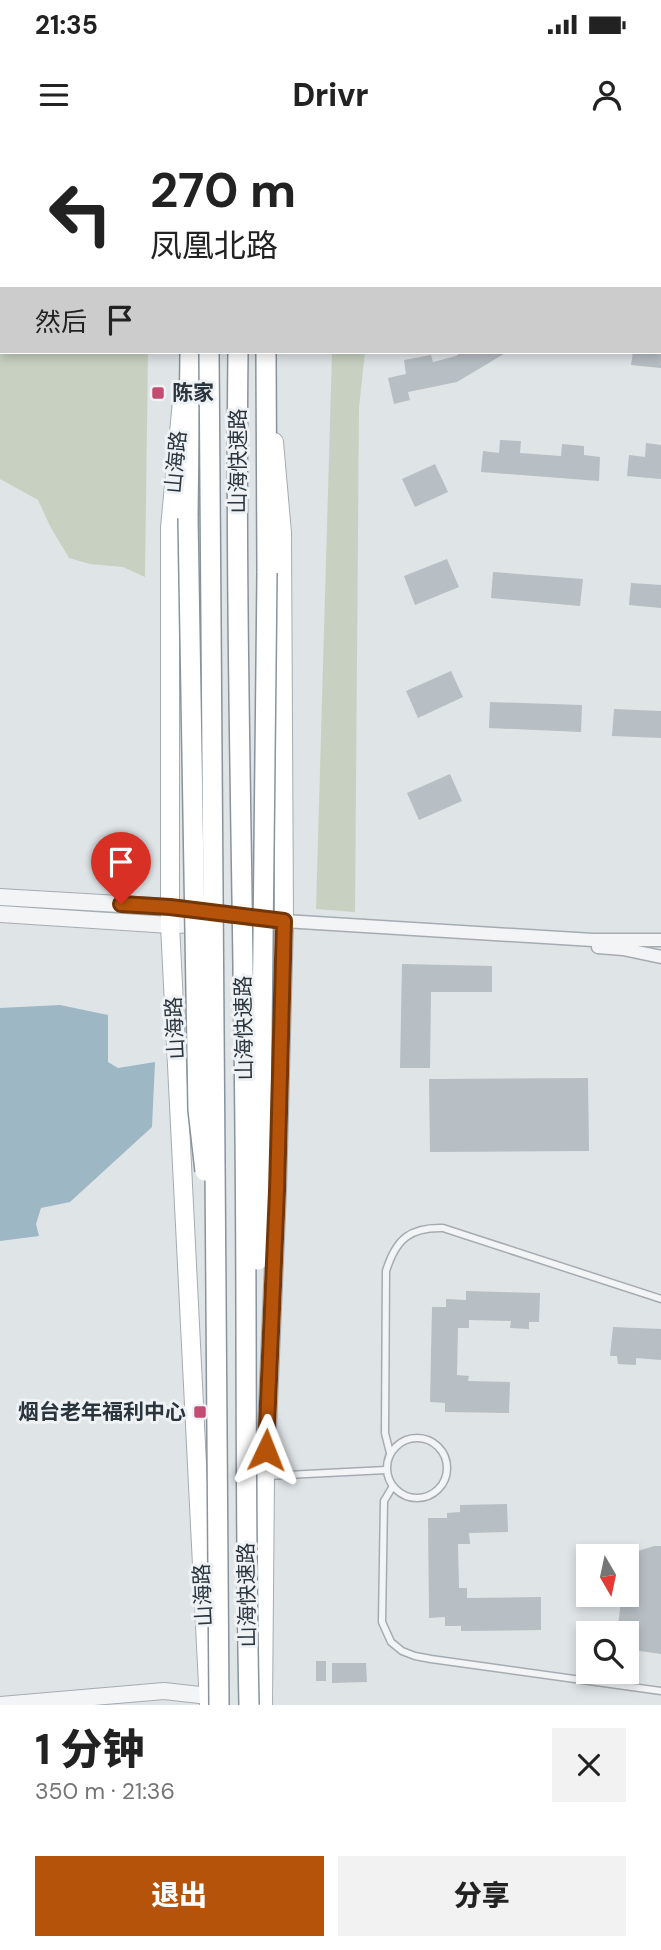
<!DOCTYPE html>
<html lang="zh">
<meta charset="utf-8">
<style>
:root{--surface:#fff;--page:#f2f2f2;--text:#222;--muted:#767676;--accent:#b45309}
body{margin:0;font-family:"DM Sans","Noto Sans SC",sans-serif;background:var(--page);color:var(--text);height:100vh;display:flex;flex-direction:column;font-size:26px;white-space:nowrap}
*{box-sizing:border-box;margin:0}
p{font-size:23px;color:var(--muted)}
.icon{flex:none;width:38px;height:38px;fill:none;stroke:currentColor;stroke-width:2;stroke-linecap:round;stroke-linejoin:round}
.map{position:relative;height:1565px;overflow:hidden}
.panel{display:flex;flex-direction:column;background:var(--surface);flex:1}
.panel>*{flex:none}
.guide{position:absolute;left:0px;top:0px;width:662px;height:214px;box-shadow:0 4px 10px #0003;background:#fff;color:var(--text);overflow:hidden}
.needle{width:46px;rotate:171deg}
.controls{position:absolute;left:576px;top:1404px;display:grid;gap:14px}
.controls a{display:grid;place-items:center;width:63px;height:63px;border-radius:0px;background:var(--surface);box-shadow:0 4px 10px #0003;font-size:35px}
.pin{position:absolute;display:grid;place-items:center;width:60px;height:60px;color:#fff;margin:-72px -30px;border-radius:50% 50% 50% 0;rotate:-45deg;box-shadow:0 0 7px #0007}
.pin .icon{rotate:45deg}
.me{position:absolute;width:77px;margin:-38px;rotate:2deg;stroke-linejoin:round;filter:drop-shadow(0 0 5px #0008)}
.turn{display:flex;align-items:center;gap:24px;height:147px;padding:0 35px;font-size:32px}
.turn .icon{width:91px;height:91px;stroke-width:2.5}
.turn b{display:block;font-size:49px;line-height:60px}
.then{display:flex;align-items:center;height:66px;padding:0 35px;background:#0003;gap:14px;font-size:26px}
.round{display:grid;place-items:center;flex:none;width:74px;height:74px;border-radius:0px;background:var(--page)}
.overview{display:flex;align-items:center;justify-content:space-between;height:119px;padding:0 35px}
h1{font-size:42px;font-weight:800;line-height:52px}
.primary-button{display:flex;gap:14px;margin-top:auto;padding:14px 35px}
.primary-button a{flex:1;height:80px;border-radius:0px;background:var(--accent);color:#fff;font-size:28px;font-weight:800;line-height:80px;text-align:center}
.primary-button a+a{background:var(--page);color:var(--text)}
.status{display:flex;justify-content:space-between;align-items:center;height:49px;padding:0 35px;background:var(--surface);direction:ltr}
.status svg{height:19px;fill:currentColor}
header{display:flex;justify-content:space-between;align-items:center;height:91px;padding:0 35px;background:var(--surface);font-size:32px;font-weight:800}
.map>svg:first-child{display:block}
.green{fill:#c8d1c1}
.water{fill:#9db7c5}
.building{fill:#b7bec4}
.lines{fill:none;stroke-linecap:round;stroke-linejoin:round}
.service-casing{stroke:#a5acb1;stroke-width:9}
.minor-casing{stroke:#a5acb1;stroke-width:15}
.tertiary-casing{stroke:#a5acb1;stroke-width:18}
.secondary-casing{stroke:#a5acb1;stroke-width:20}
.trunk-casing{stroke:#88939d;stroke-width:22}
.service{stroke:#f2f4f6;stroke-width:6}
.minor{stroke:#f2f4f6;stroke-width:12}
.tertiary{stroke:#f2f4f6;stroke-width:16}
.secondary{stroke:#fff;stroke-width:18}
.trunk{stroke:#fff;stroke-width:19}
.trunk-bridge-casing{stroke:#88939d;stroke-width:22;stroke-linecap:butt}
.trunk-bridge{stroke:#fff;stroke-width:19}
.route-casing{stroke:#753606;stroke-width:18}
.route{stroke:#b45309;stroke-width:12}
.poi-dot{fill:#c34d72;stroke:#eff2f5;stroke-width:2.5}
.labels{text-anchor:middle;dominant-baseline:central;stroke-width:6;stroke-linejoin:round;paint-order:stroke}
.poi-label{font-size:21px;font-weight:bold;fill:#29343d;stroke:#eff2f5;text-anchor:start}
.street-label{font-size:21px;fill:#29343d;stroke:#eff2f5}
</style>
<div class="status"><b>21:35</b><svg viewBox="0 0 49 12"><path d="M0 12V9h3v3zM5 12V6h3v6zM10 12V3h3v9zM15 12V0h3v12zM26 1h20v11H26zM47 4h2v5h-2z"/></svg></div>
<header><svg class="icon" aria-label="menu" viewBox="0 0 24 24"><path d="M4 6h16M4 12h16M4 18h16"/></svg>Drivr<svg class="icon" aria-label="person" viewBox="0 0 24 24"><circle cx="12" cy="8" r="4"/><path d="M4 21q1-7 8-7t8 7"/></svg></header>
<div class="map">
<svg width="661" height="1565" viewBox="0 0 661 1565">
<rect width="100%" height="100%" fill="#dfe4e7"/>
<g class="green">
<path d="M0 0H159V2H2V212H148L145 437 123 427 90 424 69 418 50 386 38 360 0 339Z"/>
<rect x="280" y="0" width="287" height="2"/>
<path d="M332 212H365L359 268 355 772 316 769Z"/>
</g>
<path class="water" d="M60 865 108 875V922L118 928 155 922 152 987 70 1062 41 1068 36 1084 39 1096 0 1101V868Z"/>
<g class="building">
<path d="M462 212H507L457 242 408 252 410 260 394 264 388 238 406 234 404 220 431 215 433 222 456 216Z"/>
<path d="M633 212H661V228L631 225Z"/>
<path d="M500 300 521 301 520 313 561 316 562 304 584 306V315L600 317 599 341 481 332 483 311 499 313Z"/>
<path d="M646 303 661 305V339L627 336 629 315 645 317Z"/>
<path d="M435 324 448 352 415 367 402 339Z"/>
<path d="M447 419 459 447 415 465 404 436Z"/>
<path d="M493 432 583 439 580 466 491 458Z"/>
<path d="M631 443 661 445V468L629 465Z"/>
<path d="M451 531 463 557 418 578 406 551Z"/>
<path d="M490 562 582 565 581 592 489 588Z"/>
<path d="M614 569 661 571V598L612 596Z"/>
<path d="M450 634 462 661 419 680 407 653Z"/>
<path d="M402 824 492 826V852H431L430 928H400Z"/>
<path d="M588 938 589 1011 430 1012 429 939Z"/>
<path d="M466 1151 540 1153 539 1182H529V1189L510 1188 511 1181 469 1180V1188H458L457 1235 469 1236 468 1241 510 1242 509 1273 445 1272V1263L430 1262 432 1167H446V1159L466 1160Z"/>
<path d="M613 1187 661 1189V1220L636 1218V1225L618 1224 617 1216H610Z"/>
<path d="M507 1364 508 1392 469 1393 470 1404H458L459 1448H467V1458L541 1457V1490L461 1491V1486H445V1477L429 1478 428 1378H447V1373L460 1372V1365Z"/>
<path d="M654 1406H661V1514L626 1509V1493H617L622 1454H626V1430L633 1417 638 1411Z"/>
<rect x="316" y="1521" width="10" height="20"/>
<path d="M332 1523H366L367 1542 332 1543Z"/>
</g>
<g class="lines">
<defs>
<g id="service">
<circle cx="417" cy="1328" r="30"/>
<path d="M390 1313 385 1293 386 1131C396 1099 410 1087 443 1088L661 1159"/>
<path d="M267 1336 386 1330"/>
<path d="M393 1346 384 1361 382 1482 391 1502 402 1511 415 1516 431 1519 661 1551"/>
</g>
<g id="minor">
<path d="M284 781 593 800H661"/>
<path d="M598 807 623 809 661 817"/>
</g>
<g id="tertiary">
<path d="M0 757 170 767 284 781"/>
<path d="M0 774 170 785 207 784"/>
<path d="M0 1565 164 1551 209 1556 220 1561"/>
</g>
<g id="secondary">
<path d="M187 0V2"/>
<path d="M260 0V2"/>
<path d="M182 261 170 388V785L209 1565"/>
<path d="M263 1565 265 1336 277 1051 284 781 282 393 274 302"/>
</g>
<g id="trunk">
<path d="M212 2V0"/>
<path d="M240 2V0"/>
<path d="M266 212 267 433"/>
<path d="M188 378 190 212"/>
</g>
</defs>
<use href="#service" class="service-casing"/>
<use href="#minor" class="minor-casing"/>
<use href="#tertiary" class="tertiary-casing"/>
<use href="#secondary" class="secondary-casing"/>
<use href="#trunk" class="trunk-casing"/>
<use href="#service" class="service"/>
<use href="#minor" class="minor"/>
<use href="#tertiary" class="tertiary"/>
<use href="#secondary" class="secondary"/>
<use href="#trunk" class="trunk"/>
<defs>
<g id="trunk-bridge">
<path d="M209 212 219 1565"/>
<path d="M238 212C235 472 243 733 245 994 247 1184 245 1375 249 1565"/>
<path d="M188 378 198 970 205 1031"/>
<path d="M258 1120 260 1078 267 433"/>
</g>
</defs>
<use href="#trunk-bridge" class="trunk-bridge-casing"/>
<use href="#trunk-bridge" class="trunk-bridge"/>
</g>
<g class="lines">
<defs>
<path id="route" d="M121 764 170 767 284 781 277 1051 266 1310"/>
</defs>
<use href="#route" class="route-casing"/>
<use href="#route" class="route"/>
</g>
<g class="poi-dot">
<rect x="151" y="246" width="14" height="14" rx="3.5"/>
<rect x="193" y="1265" width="14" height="14" rx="3.5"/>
</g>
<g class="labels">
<g class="poi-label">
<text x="172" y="253">陈家</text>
<text x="186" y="1272" text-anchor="end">烟台老年福利中心</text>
</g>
<g class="street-label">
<text transform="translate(238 321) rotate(-90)">山海快速路</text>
<text transform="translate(176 322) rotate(-85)">山海路</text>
<text transform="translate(175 888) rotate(-93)">山海路</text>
<text transform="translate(244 888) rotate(-91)">山海快速路</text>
<text transform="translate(203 1455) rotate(-93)">山海路</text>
<text transform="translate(247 1455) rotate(-91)">山海快速路</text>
</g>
</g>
</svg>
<div class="controls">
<a><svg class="needle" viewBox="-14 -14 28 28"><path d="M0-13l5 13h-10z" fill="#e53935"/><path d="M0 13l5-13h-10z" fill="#767676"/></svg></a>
<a><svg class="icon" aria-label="search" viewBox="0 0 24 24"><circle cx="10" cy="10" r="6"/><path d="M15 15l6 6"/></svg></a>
</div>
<div class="pin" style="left:121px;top:764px;background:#d93025"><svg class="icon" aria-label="arrive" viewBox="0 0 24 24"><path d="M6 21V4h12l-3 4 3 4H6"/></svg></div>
<svg class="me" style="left:266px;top:1310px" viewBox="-20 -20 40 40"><path d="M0-17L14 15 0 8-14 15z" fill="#b45309" stroke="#fff" stroke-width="4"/></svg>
<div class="guide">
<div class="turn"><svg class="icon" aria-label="left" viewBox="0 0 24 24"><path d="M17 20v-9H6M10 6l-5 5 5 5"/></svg><div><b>270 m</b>凤凰北路</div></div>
<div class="then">然后<svg class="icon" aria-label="arrive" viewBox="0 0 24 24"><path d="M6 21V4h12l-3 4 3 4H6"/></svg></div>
</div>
</div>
<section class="panel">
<div class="overview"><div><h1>1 分钟</h1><p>350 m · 21:36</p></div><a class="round"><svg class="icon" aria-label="close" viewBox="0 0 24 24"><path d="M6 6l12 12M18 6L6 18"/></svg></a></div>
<div class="primary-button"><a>退出</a><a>分享</a></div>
</section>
